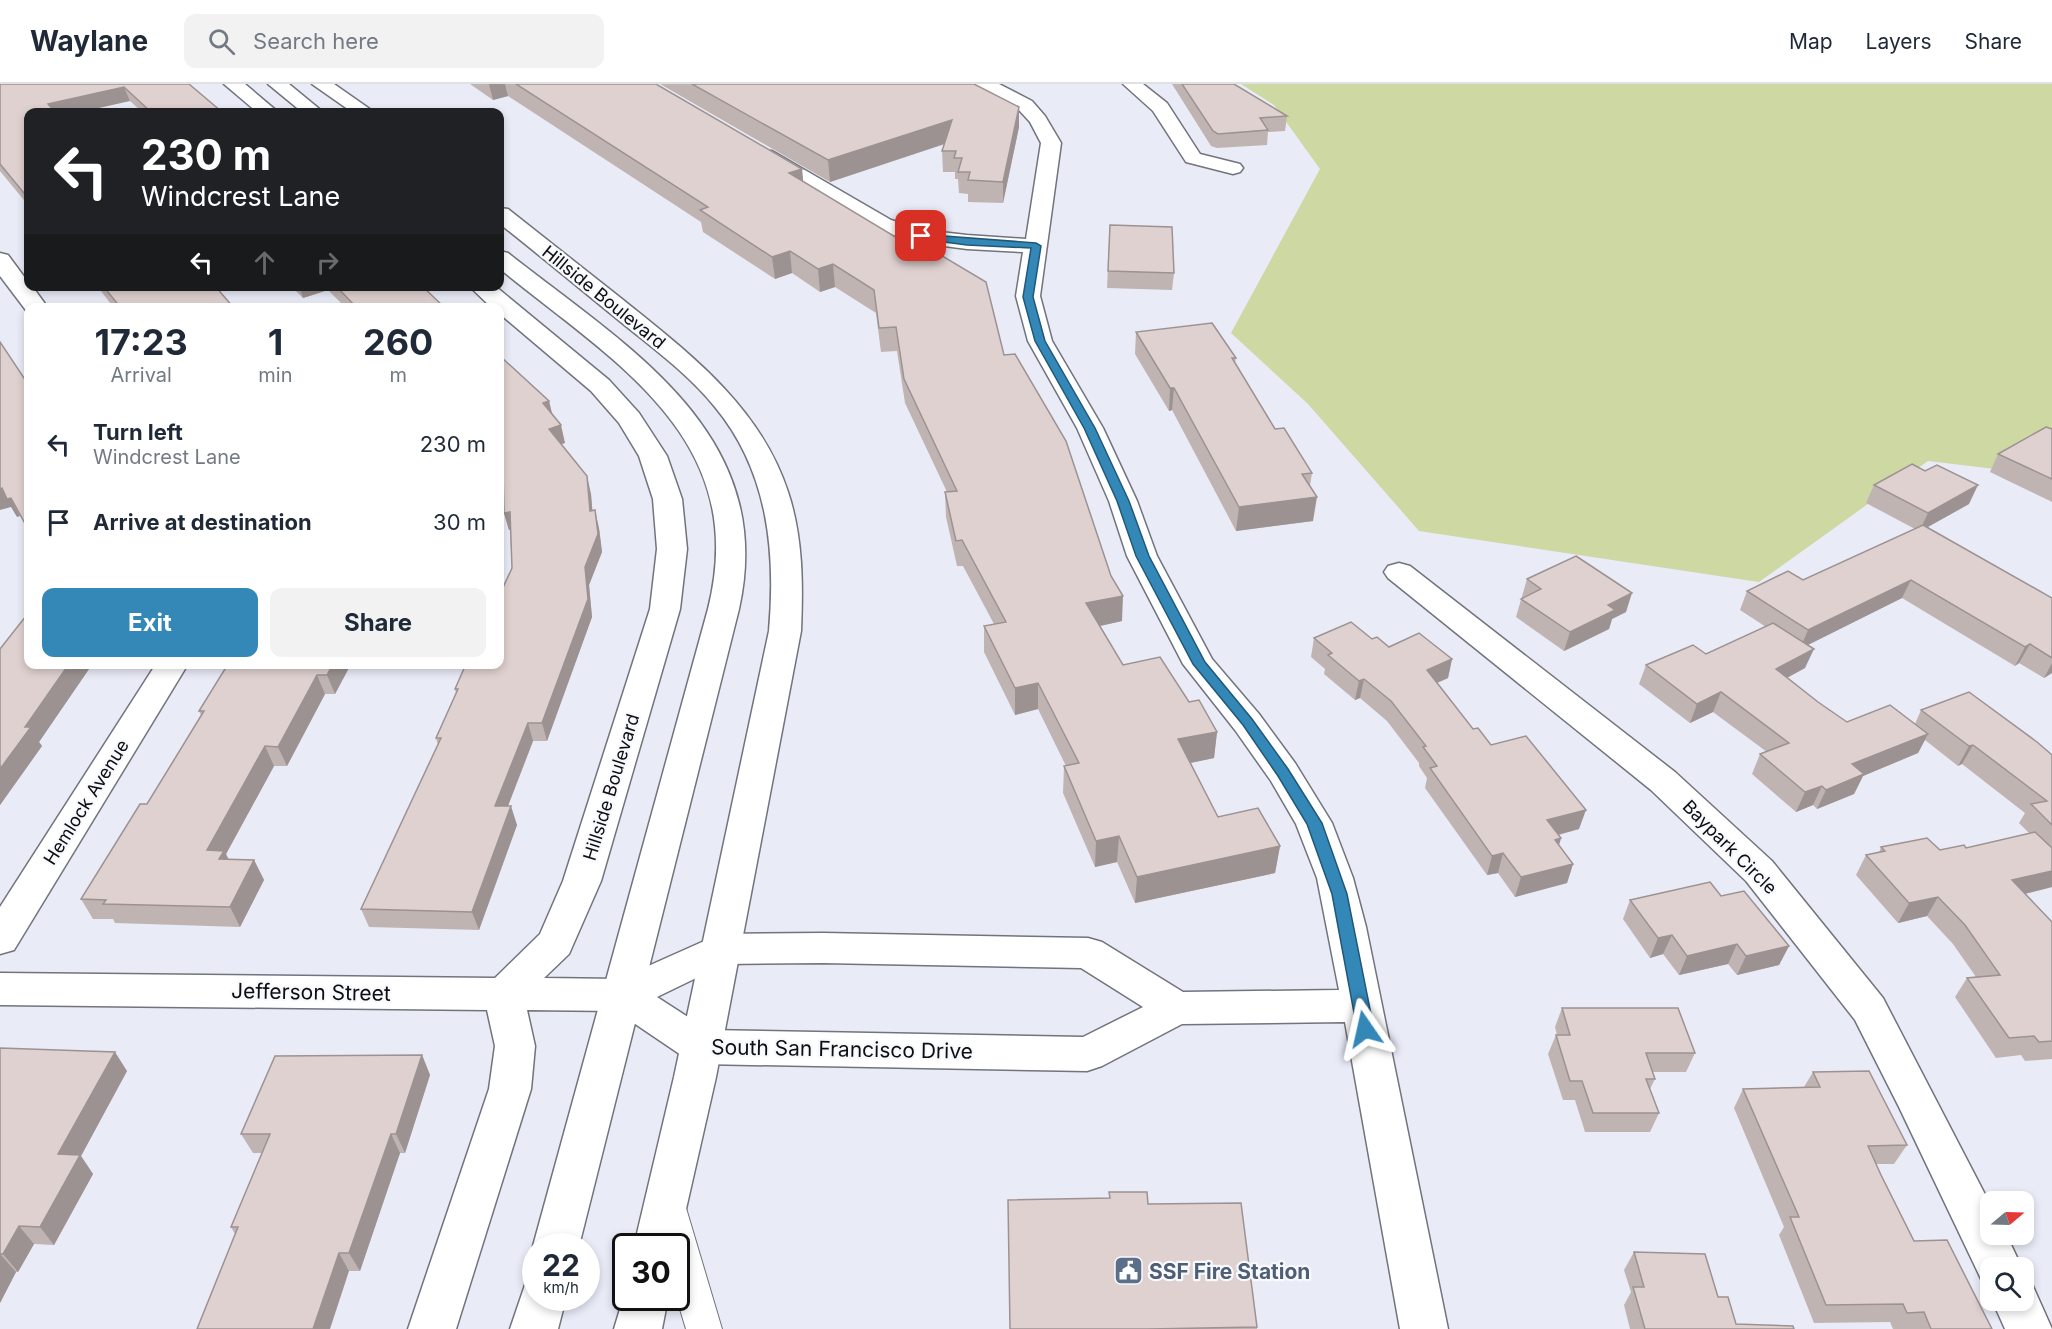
<!DOCTYPE html>
<style>
:root{--surface:#fff;--page:#f2f2f3;--text:#1f2937;--muted:#747a83;--line:#e0e1e3;--accent:#3388b8}
body{margin:0;font-family:Inter,sans-serif;background:var(--page);color:var(--text);height:100vh;display:flex;flex-direction:column;font-size:22px;white-space:nowrap}
*{box-sizing:border-box;margin:0}
p{font-size:20px;color:var(--muted)}
.icon{flex:none;width:33px;height:33px;fill:none;stroke:currentColor;stroke-width:2;stroke-linecap:round;stroke-linejoin:round}
.map{position:relative;flex:1;overflow:hidden}
.sheet{position:absolute;left:24px;top:219px;width:480px;height:366px;display:flex;flex-direction:column;background:var(--surface);border-radius:12px;box-shadow:0 3px 9px #0003}
.sheet>*{flex:none}
.top-card{position:absolute;left:24px;top:24px;width:480px;height:183px;border-radius:12px;box-shadow:0 3px 9px #0003;background:#202124;color:#fff;overflow:hidden}
.needle{width:39px;rotate:71deg}
.tools{position:absolute;left:1980px;top:1107px;display:grid;gap:12px}
.tools a{display:grid;place-items:center;width:54px;height:54px;border-radius:12px;background:var(--surface);box-shadow:0 3px 9px #0003;font-size:30px}
.speed{position:absolute;left:522px;top:1149px;display:flex;gap:12px;font-size:30px;font-weight:700;text-align:center}
.speed>*{display:grid;place-content:center;width:78px;height:78px;border-radius:50%;background:var(--surface);box-shadow:0 3px 9px #0003;line-height:1}
.speed small{font-size:15px;font-weight:400}
.speed .limit{border:3px solid #111;border-radius:9px;background:#fff;color:#111}
.pin{position:absolute;display:grid;place-items:center;width:51px;height:51px;color:#fff;margin:-26px;border-radius:12px;box-shadow:0 3px 9px #0006}
.me{position:absolute;width:66px;margin:-33px;rotate:349deg;stroke-linejoin:round;filter:drop-shadow(0 0 4px #0008)}
.turn{display:flex;align-items:center;gap:21px;height:126px;padding:0 18px;font-size:27px}
.turn .icon{width:78px;height:78px;stroke-width:2.5}
.turn b{display:block;font-size:42px;line-height:51px}
.lanes{display:flex;align-items:center;height:57px;padding:0 18px;background:#0003;justify-content:center;gap:30px;direction:ltr}
.lanes .off{opacity:.35}
.eta{display:flex;justify-content:space-evenly;align-items:center;height:102px;text-align:center}
.eta b{font-size:36px;font-weight:700;line-height:42px}
.cta{display:flex;gap:12px;margin-top:auto;padding:12px 18px}
.cta a{flex:1;height:69px;border-radius:12px;background:var(--accent);color:#fff;font-size:24px;font-weight:700;line-height:69px;text-align:center}
.cta a+a{background:var(--page);color:var(--text)}
ul{padding:0;list-style:none}
li{display:flex;align-items:center;gap:18px;height:78px;padding:0 18px}
li div{flex:1}
li b{display:block;font-size:22px}
li em{font-style:normal}
header{display:flex;align-items:center;gap:36px;box-sizing:border-box;height:84px;padding:0 30px;background:var(--surface);border-bottom:2px solid var(--line)}
header strong{font-size:28px}
nav{display:flex;gap:33px;margin-inline-start:auto;font-size:21px}
.search{width:420px;height:54px;background:var(--page);display:flex;align-items:center;gap:15px;box-sizing:border-box;padding:0 21px;border-radius:12px;color:var(--muted);font-size:22px}
.map>svg:first-child{display:block}
.green{fill:#cdd8a3}
.lines{fill:none;stroke-linecap:round;stroke-linejoin:round}
.service-casing{stroke:#71737d;stroke-width:2}
.minor-casing{stroke:#71737d;stroke-width:3}
.secondary-casing{stroke:#71737d;stroke-width:3}
.service{fill:#fff;fill-rule:evenodd}
.minor{fill:#fff;fill-rule:evenodd}
.secondary{fill:#fff;fill-rule:evenodd}
.wall{fill:#c0b4b3}
.shaded-wall{fill:#9c9292}
.building{fill:#dfd1d0;stroke:#9c9292;stroke-width:1.5}
.route{fill:#3388b8;stroke:#215878;stroke-width:1.5}
.labels{text-anchor:middle;dominant-baseline:central;stroke-width:4.5;stroke-linejoin:round;paint-order:stroke}
.street-label{font-size:18px;fill:#0e0e12;stroke:#f8f9fd}
.near-street-label{font-size:21px;fill:#0e0e12;stroke:#f8f9fd}
.near-service-label{font-size:21px;font-weight:bold;fill:#4e5e75;stroke:#f8f9fd;text-anchor:start}
</style>
<header>
<strong>Waylane</strong>
<div class="search"><svg class="icon" aria-label="search" viewBox="0 0 24 24"><circle cx="10" cy="10" r="6"/><path d="M15 15l6 6"/></svg>Search here</div>
<nav><a>Map</a><a>Layers</a><a>Share</a></nav>
</header>
<div class="map">
<svg width="2052" height="1245" viewBox="0 0 2052 1245">
<rect width="100%" height="100%" fill="#e9ebf7"/>
<path class="green" d="M1241 0H2052V365L1995 385 1928 377 1759 498 1419 447 1308 320 1231 249 1320 85 1274 21Z"/>
<g class="lines">
<defs>
<path id="service" d="M669 1108 681 1113 686 1124 722 1245H686L676 1212V1162H663L652 1124 657 1113Z"/>
<g id="minor">
<path d="M224 0H245L278 28H257Z"/>
<path d="M975 0H999L1032 17 1045 32 1061 59 1040 212 1052 257 1103 344 1137 417 1157 472 1212 575 1259 630 1295 679 1332 739 1353 794 1366 843 1448 1245H1400L1345 938 1182 940 1102 982 1087 987 701 980 687 975 616 927 527 926 535 962 531 1005 456 1245H408L489 1005 495 962 487 926 0 921V889L495 894 540 850 563 797 650 525 657 465 653 415 639 372 619 339 591 307 500 230V224H492L469 202H495L609 296 639 329 667 372 682 415 687 465 680 525 601 797 569 870 544 894 619 895 720 850 823 849 1088 854 1102 858 1183 908 1339 906 1317 794 1296 740 1271 697 1235 646 1183 580 1127 472 1109 417 1077 344 1028 257 1016 212 1023 168 967 165 921 159 875 146 758 75 755 71 758 67H772L891 136 923 146 967 151 1026 155 1041 59 1030 38 1018 25 977 4ZM823 879 1081 884 1143 923 1083 953 708 946 657 913 725 880Z"/>
<path d="M1123 0H1143L1167 19 1200 70 1240 80 1243 84 1240 88 1233 90 1186 78 1153 27Z"/>
<path d="M0 169 8 171 28 198V202H32L48 224H28V229L0 192Z"/>
<path d="M1399 479 1410 482 1675 688 1772 777 1883 914 1990 1120V1150H2006L2022 1184H1990V1202L1983 1199 1899 1023 1855 936 1746 797 1651 706 1388 494 1384 488 1388 482Z"/>
<path d="M156 580H188L14 866 0 870V823Z"/>
<path d="M2024 1197 2032 1200 2052 1245H2005L1992 1216H2024Z"/>
</g>
<g id="secondary">
<path d="M268 0H289L323 28H302Z"/>
<path d="M312 0H334L374 28H352Z"/>
<path d="M500 124 508 125C546 155 584 185 622 215 689 269 760 322 788 408 803 453 803 500 801 547L716 993 676 1169V1162H634L674 993 769 547C776 467 768 387 715 323 690 292 658 268 627 243 585 209 543 174 500 140Z"/>
<path d="M500 167 508 169C627 263 778 349 739 525L579 1162H536V1167L533 1162 708 525C751 354 614 278 500 185Z"/>
<path d="M536 1195V1214H566L558 1245H510L526 1198Z"/>
<path d="M626 1205V1214H668L662 1245H614Z"/>
</g>
</defs>
<use href="#service" class="service-casing"/>
<use href="#minor" class="minor-casing"/>
<use href="#secondary" class="secondary-casing"/>
<use href="#service" class="service"/>
<use href="#minor" class="minor"/>
<use href="#secondary" class="secondary"/>
</g>
<g class="wall">
<path d="M0 0H189L222 28H142L130 17 28 28V121L0 87Z"/>
<path d="M470 0H656L802 85 803 98 1004 271 1122 537 1100 542 1123 581 1189 618 1217 648 1214 674 1190 679 1218 733 1280 762 1275 789 1135 819 1117 778 1095 783 1063 709 1064 682H1066L1038 625 1015 631 984 568V542L994 540 963 482H957L946 433 945 408H947L905 319 897 267 881 268 876 229 835 203 820 208 792 189 775 195 703 148 701 138 508 12 493 16Z"/>
<path d="M660 0H974L1019 43 1003 119 968 118V110L959 109 958 95H955V88H943L942 67 945 60 830 98Z"/>
<path d="M1172 0H1234L1287 32 1285 47 1268 48 1267 61 1217 64 1211 62Z"/>
<path d="M1110 141 1174 189 1172 206 1107 204Z"/>
<path d="M97 202H215L234 224H114Z"/>
<path d="M291 202H422L445 224H346L328 206 303 214Z"/>
<path d="M1136 248 1236 274 1235 279 1275 345 1312 389 1310 402 1313 437 1236 447 1172 326 1169 327 1135 270Z"/>
<path d="M500 272 549 317 552 329 565 359 561 360 591 410 592 427 599 444 602 468 589 501 592 533 547 657H533L508 722 517 741 479 846 369 843 361 825 438 661 436 654 456 609 455 605 512 484 510 446H509L504 429V401L500 395Z"/>
<path d="M2052 345V418L1990 388 1998 370Z"/>
<path d="M1874 401 1969 420 1927 443 2052 514V589L2044 594 2019 579 2015 582 1902 514 1807 561 1805 584 1787 594 1818 618 1847 638 1915 640 1921 626 2052 671V803L2025 810 2052 838V975L2025 977 2021 971 1996 974 1955 913 1967 894 1976 893 1953 860 1927 832 1898 839 1856 791 1866 771 1879 769 1881 763 1940 766 1966 764 2029 749 2019 739 2025 729 1962 680 1958 682 1925 656 1918 669 1863 692 1854 710 1817 725 1813 721 1796 728 1752 690 1760 670 1767 668 1713 628 1690 639 1639 600 1646 581 1706 570 1766 543 1740 526 1747 507 1803 496 1915 445 1866 419Z"/>
<path d="M1527 495 1626 528 1612 535 1609 545 1564 567 1516 533Z"/>
<path d="M26 532 28 580H100L97 585H89L39 658 42 662 0 721V565Z"/>
<path d="M1314 554 1372 555 1389 563 1452 575 1448 594 1437 599 1473 645 1491 661 1579 745 1559 751 1561 754 1559 761 1573 780 1567 799 1515 813 1498 789 1487 791 1425 704 1427 694 1419 682V679L1387 637 1360 614 1355 616 1324 590 1325 585 1311 573Z"/>
<path d="M351 580 335 610H325L287 682H274L226 770 228 776H254L264 796 240 843 115 839 113 835H93L81 815 147 720 201 631 199 627Z"/>
<path d="M1721 812 1789 862 1779 881 1737 891 1728 880 1679 891 1663 870 1650 874 1623 835 1630 816Z"/>
<path d="M1562 924 1695 969 1686 988H1653L1655 995 1650 1005 1659 1029 1650 1048H1585L1575 1016H1563L1548 970 1556 951H1557L1555 943Z"/>
<path d="M0 964 127 987 81 1072 93 1090 54 1161 34 1160 18 1188H16L0 1219Z"/>
<path d="M422 971 430 991 405 1069H400L360 1187H349L235 1150 231 1143 262 1069H253L241 1050Z"/>
<path d="M1813 988 1907 1061 1894 1080H1876L1914 1157 1992 1245H1893L1890 1238 1814 1239 1779 1151 1784 1143 1734 1024 1743 1005 1804 1003Z"/>
<path d="M1109 1108 1148 1120 1257 1243V1245H1010L1109 1114Z"/>
<path d="M1634 1168 1718 1213 1736 1240 1794 1245H1630L1624 1221 1631 1208 1624 1186Z"/>
</g>
<g class="shaded-wall">
<path d="M489 0H505L508 12 493 16Z"/>
<path d="M124 3 130 17 81 28H51L48 20Z"/>
<path d="M1019 23V43L1003 119V98Z"/>
<path d="M952 36 953 57 830 98 828 76Z"/>
<path d="M802 85 804 106 789 89Z"/>
<path d="M790 167 792 189 775 195 772 173Z"/>
<path d="M833 180 835 203 820 208 818 185Z"/>
<path d="M299 202H327L328 206 303 214Z"/>
<path d="M1170 304H1174L1172 326 1169 327Z"/>
<path d="M549 317 553 334 543 319Z"/>
<path d="M561 341 565 359 553 363 549 345Z"/>
<path d="M587 392 591 410 594 445 590 427Z"/>
<path d="M1978 401 1969 420 1919 448 1928 429Z"/>
<path d="M2 404 11 414 20 432 17 433 11 423 0 426V405Z"/>
<path d="M1317 413 1313 437 1236 447 1239 423Z"/>
<path d="M595 426 599 444 602 468 589 501 592 533 547 657 542 639 585 483Z"/>
<path d="M510 428 514 446H509L504 429Z"/>
<path d="M1911 496 1902 514 1800 565 1808 546Z"/>
<path d="M1632 509 1626 528 1612 535 1609 545 1564 567 1570 548 1608 521Z"/>
<path d="M1123 512 1122 537 1086 545V519Z"/>
<path d="M2030 560 2019 579 2015 582 2025 563Z"/>
<path d="M1814 565 1805 584 1768 604 1776 585Z"/>
<path d="M1452 575 1448 594 1423 605 1427 586Z"/>
<path d="M2052 579V589L2044 594Z"/>
<path d="M69 580H87L89 585 39 658 42 662 0 721V685L25 643Z"/>
<path d="M95 580H100L97 585Z"/>
<path d="M333 580H351L335 610 327 591Z"/>
<path d="M317 591 325 610 287 682 278 663Z"/>
<path d="M1364 595 1360 614 1355 616 1359 597Z"/>
<path d="M1038 599V625L1015 631V604Z"/>
<path d="M1721 608 1713 628 1690 639 1697 620Z"/>
<path d="M528 639 533 657 501 740 495 722Z"/>
<path d="M1217 648 1214 674 1176 682 1178 655Z"/>
<path d="M1928 650 1918 669 1863 692 1854 710 1817 725 1826 706 1852 680Z"/>
<path d="M1973 661 1962 680 1958 682 1969 662Z"/>
<path d="M265 662 274 682 226 770 234 786 207 766Z"/>
<path d="M1822 702 1813 721 1796 728 1805 708Z"/>
<path d="M511 722 517 741 479 846 472 828Z"/>
<path d="M1586 726 1579 745 1541 755 1547 736Z"/>
<path d="M1119 752 1117 778 1095 783 1096 757Z"/>
<path d="M1561 754 1555 774V756Z"/>
<path d="M1280 762 1275 789 1135 819 1137 793Z"/>
<path d="M1503 769 1498 789 1487 791 1492 772Z"/>
<path d="M254 776 264 796 240 843 230 823Z"/>
<path d="M1573 780 1567 799 1515 813 1521 793Z"/>
<path d="M2052 787V803L2000 816 2012 796Z"/>
<path d="M1938 813 1927 832 1898 839 1909 819Z"/>
<path d="M1672 851 1663 870 1650 874 1658 854Z"/>
<path d="M1737 860 1728 880 1679 891 1687 872Z"/>
<path d="M1789 862 1779 881 1737 891 1746 872Z"/>
<path d="M115 968 127 987 81 1072 93 1090 54 1161 40 1143 58 1070Z"/>
<path d="M422 971 430 991 405 1069 396 1050Z"/>
<path d="M391 1050 400 1069 360 1187 349 1169Z"/>
<path d="M19 1142 34 1160 18 1188 3 1170Z"/>
<path d="M339 1169 349 1187 330 1245H313Z"/>
<path d="M0 1170 16 1188 0 1219Z"/>
</g>
<g class="building">
<path d="M0 0H189L222 28H151L124 3 48 20 55 28H28V114L0 80Z"/>
<path d="M516 0H656L802 85 789 89 902 157 912 154 986 198 1004 271 1015 270 1066 357 1111 492 1123 512 1086 519 1123 581 1160 573 1189 618 1199 616 1217 648 1178 655 1218 733 1258 724 1280 762 1137 793 1119 752 1096 757 1064 682 1079 679 1038 599 1015 604 984 542 1006 538 962 456 956 457 945 408 957 407 904 295 896 243 879 244 874 206 833 180 818 185 790 167 772 173 700 126 708 123Z"/>
<path d="M692 0H974L1019 23 1003 98 968 96 970 88H958L962 74H954L956 67H942L952 36 828 76Z"/>
<path d="M1182 0H1234L1287 32 1260 34 1268 46 1218 50 1213 47Z"/>
<path d="M1110 141 1172 143 1174 189 1108 187Z"/>
<path d="M103 202H215L234 224H121Z"/>
<path d="M336 202H422L445 224H357Z"/>
<path d="M1212 239 1236 274H1232L1275 345 1284 344 1312 389 1302 390 1317 413 1239 423 1174 304H1170L1136 248Z"/>
<path d="M0 258 28 300V445L11 414 7 415 2 404 0 405Z"/>
<path d="M500 272 549 317 543 319 561 341 549 345 587 392 590 427 595 426 598 450 585 483 588 515 542 639H528L495 722H511L472 828 361 825 441 654H436L458 605H455L466 580H500V510L512 484 510 428 504 429 503 389 500 384Z"/>
<path d="M2046 343 2052 345V395L1998 370Z"/>
<path d="M1912 380 1925 387 1937 381 1978 401 1928 429 1874 401Z"/>
<path d="M1923 441 2052 514V574L2030 560 2025 563 1911 496 1808 546 1747 507 1788 487 1803 496Z"/>
<path d="M1576 472 1632 509 1608 521 1615 526 1570 548 1521 515 1541 505 1527 495Z"/>
<path d="M28 517V580H69L25 643H31L0 685V565L26 532Z"/>
<path d="M1351 538 1372 555 1377 553 1389 563 1419 549 1452 575 1427 586 1473 645 1478 644 1491 661 1526 652 1586 726 1547 736 1561 754 1555 756 1573 780 1521 793 1503 769 1492 772 1430 684 1437 682 1423 663 1426 662 1391 617 1364 595 1359 597 1328 571 1332 569 1314 554Z"/>
<path d="M1773 539 1814 565 1776 585 1818 618 1847 638 1890 621 1928 650 1852 680 1864 690 1826 706 1822 702 1805 708 1760 670 1789 659 1721 608 1697 620 1646 581 1693 561 1706 570Z"/>
<path d="M228 580H333L327 591H317L278 663 265 662 207 766 224 767 219 775 254 776 230 823 103 820 106 816 81 815 140 720H147L204 627H199Z"/>
<path d="M1969 608 2037 658 2052 671V741L2031 720 2047 717 1973 661 1969 662 1921 626Z"/>
<path d="M2035 748 2052 764V787L2012 796 2052 838V957L2039 958 2034 952 2009 954 1967 894 2000 891 1965 841 1938 813 1909 819 1866 771 1885 767 1881 763 1927 754 1940 766 1964 761 1966 764Z"/>
<path d="M1710 798 1721 812 1744 807 1789 862 1746 872 1737 860 1687 872 1672 851 1658 854 1630 816Z"/>
<path d="M1562 924H1678L1695 969H1646L1655 995H1646L1659 1029H1593L1582 997H1570L1556 951H1570Z"/>
<path d="M0 964 115 968 58 1070 80 1071 40 1143 19 1142 3 1170H0Z"/>
<path d="M422 971 396 1050H391L349 1169H339L313 1245H197L238 1143H231L270 1050H241L275 972Z"/>
<path d="M1869 987 1907 1061 1868 1062 1881 1091 1914 1157 1947 1156 1992 1245H1931L1924 1228 1907 1229 1903 1220 1826 1221 1790 1133H1799L1743 1005 1820 1003 1813 988Z"/>
<path d="M1109 1108H1147L1148 1120 1241 1119 1257 1243 1148 1245H1010L1008 1116 1110 1114Z"/>
<path d="M1634 1168 1705 1170 1718 1213H1728L1736 1240 1793 1242 1794 1245H1645L1633 1203H1644Z"/>
</g>
<path class="route" d="M918 150 1036 159 1041 162 1033 213 1045 257 1095 344 1129 417 1149 472 1205 578 1252 635 1288 685 1322 739 1347 810 1374 945 1371 950 1365 952 1359 950 1357 945 1332 810 1307 740 1278 692 1243 641 1193 580 1136 472 1117 417 1084 344 1035 257 1023 213 1031 164 967 161 921 155 918 154Z"/>
<defs>
<symbol id="civic-square" viewBox="-11 -11 22 22"><rect x="-9" y="-9" width="18" height="18" rx="4" fill="#5c6f8a" stroke="#f8f9fd"/><path d="M-.6-6.5H3V-4.5H.6V-3L4-1V1h2V6H-6V1h2V-1L-.6-3ZM-1.2 2.5V6h2.4V2.5Z" fill="#fff"/></symbol>
</defs>
<g fill-rule="evenodd">
<use href="#civic-square" x="1112" y="1170" width="33" height="33"/>
</g>
<g class="labels">
<g class="street-label">
<text transform="translate(604 213) rotate(39)">Hillside Boulevard</text>
<text transform="translate(611 703) rotate(-73)">Hillside Boulevard</text>
<text transform="translate(86 718) rotate(-58)">Hemlock Avenue</text>
<text transform="translate(1730 763) rotate(45)">Baypark Circle</text>
</g>
<g class="near-street-label">
<text transform="translate(311 908) rotate(1)">Jefferson Street</text>
<text transform="translate(842 965) rotate(1)">South San Francisco Drive</text>
</g>
<g class="near-service-label">
<text x="1149" y="1187">SSF Fire Station</text>
</g>
</g>
</svg>
<div class="tools">
<a><svg class="needle" viewBox="-14 -14 28 28"><path d="M0-13l5 13h-10z" fill="#e53935"/><path d="M0 13l5-13h-10z" fill="#747a83"/></svg></a>
<a><svg class="icon" aria-label="search" viewBox="0 0 24 24"><circle cx="10" cy="10" r="6"/><path d="M15 15l6 6"/></svg></a>
</div>
<div class="speed"><div>22<small>km/h</small></div><div class="limit">30</div></div>
<div class="pin" style="left:921px;top:152px;background:#d93025"><svg class="icon" aria-label="arrive" viewBox="0 0 24 24"><path d="M6 21V4h12l-3 4 3 4H6"/></svg></div>
<svg class="me" style="left:1365px;top:945px" viewBox="-20 -20 40 40"><path d="M0-17L14 15 0 8-14 15z" fill="#3388b8" stroke="#fff" stroke-width="4"/></svg>
<div class="top-card">
<div class="turn"><svg class="icon" aria-label="left" viewBox="0 0 24 24"><path d="M17 20v-9H6M10 6l-5 5 5 5"/></svg><div><b>230 m</b>Windcrest Lane</div></div>
<div class="lanes"><svg class="icon" aria-label="left" viewBox="0 0 24 24"><path d="M17 20v-9H6M10 6l-5 5 5 5"/></svg><svg class="icon off" aria-label="ahead" viewBox="0 0 24 24"><path d="M12 20V5M6 11l6-6 6 6"/></svg><svg class="icon off" aria-label="right" viewBox="0 0 24 24"><path d="M7 20v-9h11M14 6l5 5-5 5"/></svg></div>
</div>
<section class="sheet">
<div class="eta">
<div><b>17:23</b><p>Arrival</p></div>
<div><b>1</b><p>min</p></div>
<div><b>260</b><p>m</p></div>
</div>
<ul>
<li><svg class="icon" aria-label="left" viewBox="0 0 24 24"><path d="M17 20v-9H6M10 6l-5 5 5 5"/></svg><div><b>Turn left</b><p>Windcrest Lane</p></div><em>230 m</em></li>
<li><svg class="icon" aria-label="arrive" viewBox="0 0 24 24"><path d="M6 21V4h12l-3 4 3 4H6"/></svg><div><b>Arrive at destination</b></div><em>30 m</em></li>
</ul>
<div class="cta"><a>Exit</a><a>Share</a></div>
</section>
</div>
